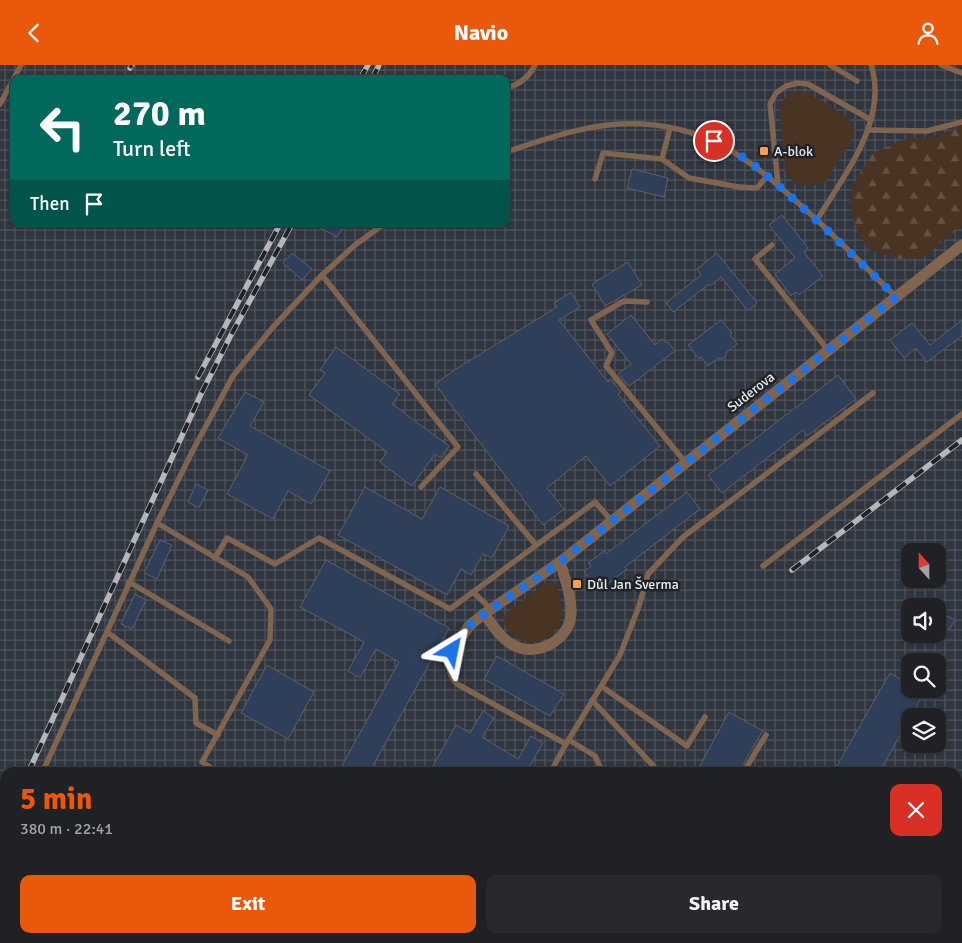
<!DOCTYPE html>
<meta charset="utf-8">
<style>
:root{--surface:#1f2124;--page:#27292c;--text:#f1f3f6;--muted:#a1a3a6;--line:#3c3e41;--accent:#ea580c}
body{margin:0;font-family:Signika,sans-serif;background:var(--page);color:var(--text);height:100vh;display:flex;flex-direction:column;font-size:19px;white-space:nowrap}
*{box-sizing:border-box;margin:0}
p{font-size:16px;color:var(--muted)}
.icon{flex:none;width:28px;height:28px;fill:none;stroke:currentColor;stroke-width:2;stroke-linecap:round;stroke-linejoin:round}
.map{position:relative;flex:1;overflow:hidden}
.details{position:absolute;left:0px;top:702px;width:962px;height:176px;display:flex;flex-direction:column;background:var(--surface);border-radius:15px 15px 0 0;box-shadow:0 1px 4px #0004,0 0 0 1px var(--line)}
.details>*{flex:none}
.guide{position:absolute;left:10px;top:10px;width:500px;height:152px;border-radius:10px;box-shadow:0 1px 4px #0004,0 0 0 1px var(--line);background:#00695c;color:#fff;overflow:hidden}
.needle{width:32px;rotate:339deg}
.controls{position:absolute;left:901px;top:478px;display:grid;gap:10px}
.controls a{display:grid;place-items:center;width:45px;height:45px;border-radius:10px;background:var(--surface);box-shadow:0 1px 4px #0004,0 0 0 1px var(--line);font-size:25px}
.pin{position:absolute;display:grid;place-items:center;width:42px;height:42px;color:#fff;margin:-21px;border:2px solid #fff;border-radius:50%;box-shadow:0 1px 5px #0007}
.me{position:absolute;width:55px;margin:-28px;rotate:35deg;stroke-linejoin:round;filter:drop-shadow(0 0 4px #0008)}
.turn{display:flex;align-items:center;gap:18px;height:105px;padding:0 20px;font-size:22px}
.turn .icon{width:65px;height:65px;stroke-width:2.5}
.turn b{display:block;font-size:35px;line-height:42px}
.then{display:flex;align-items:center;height:48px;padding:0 20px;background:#0003;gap:10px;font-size:19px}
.round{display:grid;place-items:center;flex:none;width:52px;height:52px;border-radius:10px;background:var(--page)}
.head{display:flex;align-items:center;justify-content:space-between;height:85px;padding:0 20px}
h1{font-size:30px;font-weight:800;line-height:38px;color:var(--accent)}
.cta{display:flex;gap:10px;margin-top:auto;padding:10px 20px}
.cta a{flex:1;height:58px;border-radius:10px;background:var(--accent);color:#fff;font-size:20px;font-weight:800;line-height:58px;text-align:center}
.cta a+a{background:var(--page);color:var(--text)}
header{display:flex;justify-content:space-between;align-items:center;height:65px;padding:0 20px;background:var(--accent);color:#fff;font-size:22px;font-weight:800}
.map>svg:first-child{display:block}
.industrial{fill:url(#industrial-grid);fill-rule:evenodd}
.green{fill:#493322}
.forest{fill:url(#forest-firs)}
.building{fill:#2f3f5a;stroke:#5e6166}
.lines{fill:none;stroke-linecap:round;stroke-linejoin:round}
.lane{stroke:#81644d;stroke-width:5.5}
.street{stroke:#81644d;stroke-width:11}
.rail-casing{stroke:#b4b6ba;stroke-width:5.5}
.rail{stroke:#1f2226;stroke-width:4;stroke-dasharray:11;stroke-linecap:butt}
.route{stroke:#1a73e8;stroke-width:9;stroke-dasharray:0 16.2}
.poi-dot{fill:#fb9e50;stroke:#1f2226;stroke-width:2}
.labels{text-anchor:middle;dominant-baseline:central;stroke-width:5;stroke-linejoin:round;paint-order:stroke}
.poi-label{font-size:14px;fill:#e6e8eb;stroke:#1f2226;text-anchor:start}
.street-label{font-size:14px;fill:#e6e8eb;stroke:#1f2226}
</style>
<header><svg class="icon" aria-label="back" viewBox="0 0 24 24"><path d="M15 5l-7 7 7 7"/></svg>Navio<svg class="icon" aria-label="person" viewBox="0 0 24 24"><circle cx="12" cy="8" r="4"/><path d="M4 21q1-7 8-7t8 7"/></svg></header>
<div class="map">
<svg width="962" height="878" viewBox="0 0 962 878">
<defs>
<pattern id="industrial-grid" width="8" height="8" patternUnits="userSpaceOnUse" patternTransform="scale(1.25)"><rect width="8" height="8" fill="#303640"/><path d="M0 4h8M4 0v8" fill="none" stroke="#4e535c"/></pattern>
<pattern id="forest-firs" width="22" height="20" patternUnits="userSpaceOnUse" patternTransform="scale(1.25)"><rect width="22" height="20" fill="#493322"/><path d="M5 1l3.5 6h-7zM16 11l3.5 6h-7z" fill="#635142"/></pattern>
</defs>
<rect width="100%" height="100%" fill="#292c30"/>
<path class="industrial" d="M0 0H962V878H0ZM14 14H506V159H14ZM910 486H938V514H910ZM910 541H938V569H910ZM910 596H938V624H910ZM910 651H938V679H910ZM5 708H958V874H5Z"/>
<g class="green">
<path d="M796 26 808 28 849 53 854 61 853 73 825 117C815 121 805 122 794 118L785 106 780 42C783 33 787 29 796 26Z"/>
<path d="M548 516 555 518C558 524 560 530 561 537 571 576 517 594 504 557L505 550 509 546Z"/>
</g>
<path class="forest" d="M962 61V161L924 192 898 194 869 185 861 173 855 159 849 136 855 116 873 88 902 75 938 71Z"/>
<g class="building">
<path d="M632 104 668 113 664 132 627 123Z"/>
<path d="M782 150 808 183 804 187 823 211 799 230 796 227 791 231 775 209 795 193 769 160Z"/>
<path d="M313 159H345L337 172Z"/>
<path d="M292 188 312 204 302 215 283 198Z"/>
<path d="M717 188 757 238 748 246 721 212 710 221 709 219 673 247 666 238 701 210 697 204Z"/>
<path d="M628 197 642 220 605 241 592 219Z"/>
<path d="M571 227 580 242 559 255 608 317 611 314 621 327 618 329 660 381 610 421 586 391 547 423 564 444 543 460 435 319 456 304 557 242 554 238Z"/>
<path d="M631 250 655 280 662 274 666 278 668 277 675 286 629 321 618 309 631 299 607 269Z"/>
<path d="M721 255 732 268 730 270 737 279 727 287 726 291 722 294 718 293 708 301 701 292 699 294 688 280Z"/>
<path d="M962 255V271L927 297 916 283 904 293 890 275 912 258 930 280Z"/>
<path d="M336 282 400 329 392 339 449 381 441 393 435 389 412 421 380 397 387 387 309 330 325 308 320 305Z"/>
<path d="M838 310 856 334 807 371 803 365 722 428 708 410Z"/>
<path d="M245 327 264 337 250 361 330 406 311 439 288 426 273 454 227 429 248 390 218 373Z"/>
<path d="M196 419 208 425 199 443 188 437Z"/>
<path d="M365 422 422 454 440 422 509 461 492 493 483 489 471 510 461 504 447 530 338 470Z"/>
<path d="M687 427 700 444 625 502 627 504 606 520 604 517 597 523 584 507 591 501 588 498 604 486 606 489Z"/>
<path d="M160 475 172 480 157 514 144 508Z"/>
<path d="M326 495 449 563 369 708H338L399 597 376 584 360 613 348 606 364 577 300 542Z"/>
<path d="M135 529 146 535 132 564 121 559Z"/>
<path d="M938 546 955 555 949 565 938 558Z"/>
<path d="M497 591 564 629 550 651 484 614Z"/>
<path d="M267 600 314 627 288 674 241 648Z"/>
<path d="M890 608 910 620V624H926L879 708H833Z"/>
<path d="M483 646 494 653 482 672 518 694 531 671 543 678 526 708H429L456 660 470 668Z"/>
<path d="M729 647 763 666 762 667 738 708H696Z"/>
</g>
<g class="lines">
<g class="lane">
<path d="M830 0 857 16"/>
<path d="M941 0 962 8"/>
<path d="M506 23C519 20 529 12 535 0"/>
<path d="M0 39 21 0"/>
<path d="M868 65 927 66 962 57"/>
<path d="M506 87C543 75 581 61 620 59 702 55 749 93 806 145 837 173 866 203 896 232"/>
<path d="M662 94 670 63"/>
<path d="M595 114 603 88 662 94 689 113 739 122 757 123 768 110"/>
<path d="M778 119 770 39 776 28 786 21 797 18 808 19 871 55"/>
<path d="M817 155C844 110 889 55 871 0"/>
<path d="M772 180 755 194 828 285"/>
<path d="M322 210 458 382 421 422"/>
<path d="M647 237 624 236 591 255 612 288 606 301 686 398"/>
<path d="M476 409 536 480"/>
<path d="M157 458 248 512 271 544 270 575 202 697 219 708"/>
<path d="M215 493 227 473 275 499 319 473 450 544 595 437 612 456"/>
<path d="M763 501 962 349"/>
<path d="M129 517 229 576"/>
<path d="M473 527 491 544"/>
<path d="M107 567 195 633 196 658 218 670"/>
<path d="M463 570C453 585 441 604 457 619L566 679 550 708"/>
<path d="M601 621 687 681 705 652"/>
<path d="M592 635 660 708"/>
<path d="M569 675 595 691 603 708"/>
<path d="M566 679 620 590 639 541 648 509 683 472 873 328"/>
<path d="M42 708 157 458 193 385 233 311 273 262 322 210 355 180 384 159"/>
<path d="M743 708 766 670"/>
<path d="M0 802 5 790"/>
<path d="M0 866 9 878"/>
<path d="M116 878 118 874"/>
<path d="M293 878 295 874"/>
<path d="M456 878 458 874"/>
<path d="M525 878 528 874"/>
<path d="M626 878 628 874"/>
</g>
<g class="street">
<path d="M560 497C565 514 572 532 571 550 569 576 535 593 513 580 500 573 493 560 484 549L560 497 962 180"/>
<path d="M463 570 470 560 484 549"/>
</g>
<defs>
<g id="rail">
<path d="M130 3 132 0"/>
<path d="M360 14 368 0"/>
<path d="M372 14 379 0"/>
<path d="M198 312 280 159"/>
<path d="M792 505 962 375"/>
<path d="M28 708 201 329 231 270 292 159"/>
<path d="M0 764 5 754"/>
</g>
</defs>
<use href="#rail" class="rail-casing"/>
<use href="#rail" class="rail"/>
</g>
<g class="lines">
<path class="route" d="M452 586 470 560 477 554 560 497 896 232C865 202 834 171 802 142 775 117 748 92 714 76"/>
</g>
<g class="poi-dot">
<rect x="759" y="81" width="10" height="10" rx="2.5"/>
<rect x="572" y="514" width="10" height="10" rx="2.5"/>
</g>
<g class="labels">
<g class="poi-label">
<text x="774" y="86">A-blok</text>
<text x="587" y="519">Důl Jan Šverma</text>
</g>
<g class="street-label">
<text transform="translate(751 327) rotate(-38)">Suderova</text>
</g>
</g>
</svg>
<div class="controls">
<a><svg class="needle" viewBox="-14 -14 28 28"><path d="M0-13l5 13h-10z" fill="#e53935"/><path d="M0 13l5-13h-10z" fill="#a1a3a6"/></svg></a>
<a><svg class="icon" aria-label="sound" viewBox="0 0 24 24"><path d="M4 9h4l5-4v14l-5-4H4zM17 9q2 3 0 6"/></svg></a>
<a><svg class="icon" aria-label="search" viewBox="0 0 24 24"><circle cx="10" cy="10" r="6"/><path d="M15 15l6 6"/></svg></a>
<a><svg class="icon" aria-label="layers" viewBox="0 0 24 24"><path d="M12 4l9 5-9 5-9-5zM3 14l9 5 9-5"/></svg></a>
</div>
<div class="pin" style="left:714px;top:76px;background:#d93025"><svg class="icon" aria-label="arrive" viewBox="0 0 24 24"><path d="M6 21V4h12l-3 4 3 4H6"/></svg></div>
<svg class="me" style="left:452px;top:586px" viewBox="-20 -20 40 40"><path d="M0-17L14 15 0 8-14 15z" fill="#1a73e8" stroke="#fff" stroke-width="4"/></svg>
<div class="guide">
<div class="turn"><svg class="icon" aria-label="left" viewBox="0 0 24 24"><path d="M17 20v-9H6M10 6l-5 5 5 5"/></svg><div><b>270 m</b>Turn left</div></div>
<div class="then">Then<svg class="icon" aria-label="arrive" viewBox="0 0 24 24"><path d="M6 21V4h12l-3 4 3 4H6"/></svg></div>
</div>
<section class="details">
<div class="head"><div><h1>5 min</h1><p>380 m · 22:41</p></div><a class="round" style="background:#d93025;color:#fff"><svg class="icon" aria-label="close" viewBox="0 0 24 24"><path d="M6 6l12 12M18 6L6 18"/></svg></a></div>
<div class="cta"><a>Exit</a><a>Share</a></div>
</section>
</div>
